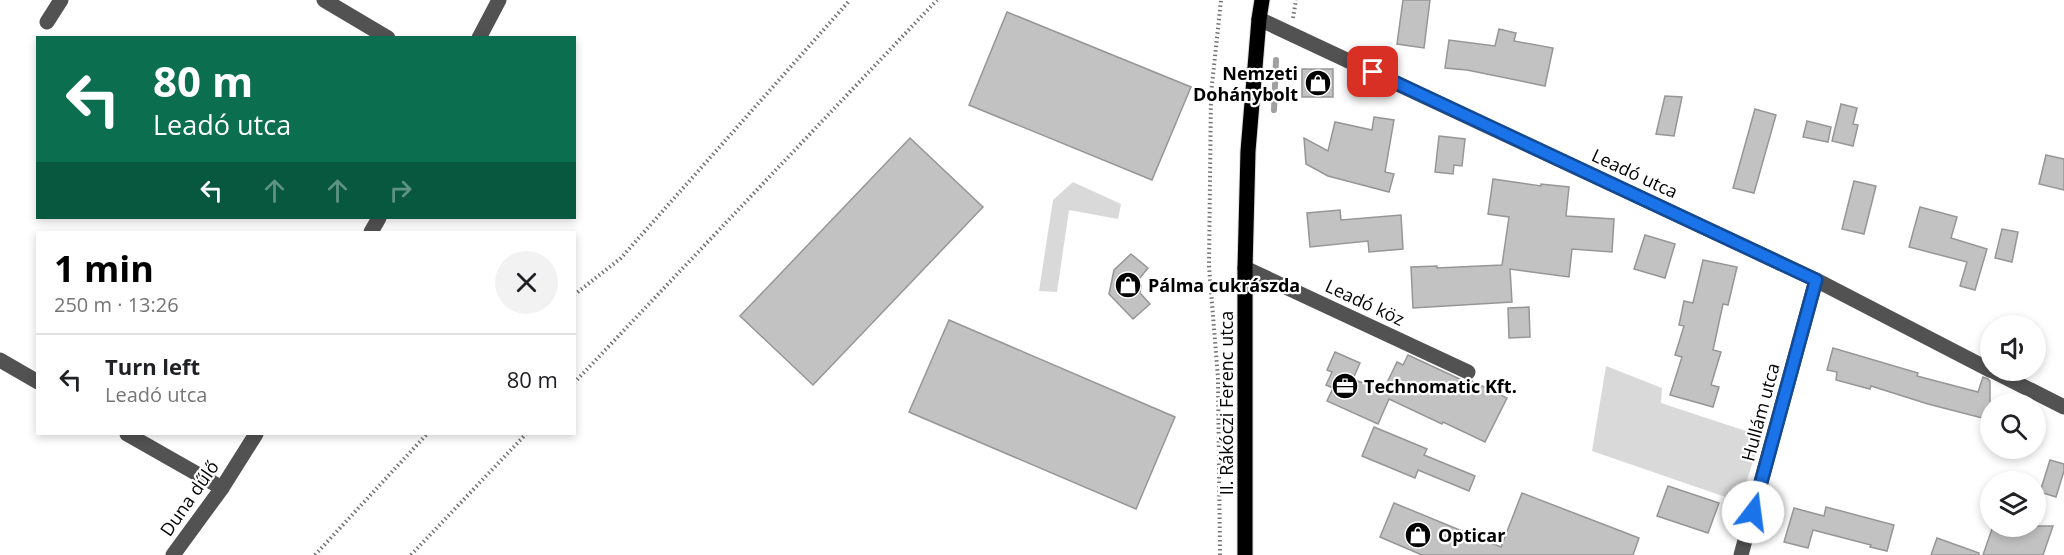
<!DOCTYPE html>
<meta charset="utf-8">
<style>
:root{--surface:#fff;--page:#f2f2f2;--text:#202124;--muted:#757577;--line:#e0e0e0;--accent:#000}
body{margin:0;font-family:"Open Sans",sans-serif;background:var(--page);color:var(--text);height:100vh;display:flex;flex-direction:column;font-size:22px;white-space:nowrap}
*{box-sizing:border-box;margin:0}
p{font-size:20px;color:var(--muted)}
.icon{flex:none;width:33px;height:33px;fill:none;stroke:currentColor;stroke-width:2;stroke-linecap:round;stroke-linejoin:round}
.map{position:relative;flex:1;overflow:hidden}
.sheet{position:absolute;left:36px;top:231px;width:540px;height:204px;display:flex;flex-direction:column;background:var(--surface);border-radius:0px;box-shadow:0 3px 9px #0003}
.sheet>*{flex:none}
.hud{position:absolute;left:36px;top:36px;width:540px;height:183px;border-radius:0px;box-shadow:0 3px 9px #0003;background:#0b6e4f;color:#fff;overflow:hidden}
.controls{position:absolute;left:1980px;top:315px;display:grid;gap:12px}
.controls a{display:grid;place-items:center;width:66px;height:66px;border-radius:50%;background:var(--surface);box-shadow:0 3px 9px #0003;font-size:30px}
.pin{position:absolute;display:grid;place-items:center;width:51px;height:51px;color:#fff;margin:-26px;border-radius:12px;box-shadow:0 3px 9px #0006}
.me{position:absolute;width:66px;margin:-33px;rotate:15deg;stroke-linejoin:round;filter:drop-shadow(0 0 4px #0008)}
.turn{display:flex;align-items:center;gap:21px;height:126px;padding:0 18px;font-size:27px}
.turn .icon{width:78px;height:78px;stroke-width:2.5}
.turn b{display:block;font-size:42px;line-height:51px}
.lanes{display:flex;align-items:center;height:57px;padding:0 18px;background:#0003;justify-content:center;gap:30px;direction:ltr}
.lanes .off{opacity:.35}
.round{display:grid;place-items:center;flex:none;width:63px;height:63px;border-radius:32px;background:var(--page)}
.overview{display:flex;align-items:center;justify-content:space-between;height:102px;padding:0 18px}
h1{font-size:36px;font-weight:700;line-height:45px;color:var(--accent)}
ul{padding:0;list-style:none}
li{display:flex;align-items:center;gap:18px;height:90px;padding:0 18px;border-top:2px solid var(--line)}
li div{flex:1}
li b{display:block;font-size:22px}
li em{font-style:normal}
.map>svg:first-child{display:block}
.green{fill:#d9d9d9}
.lines{fill:none;stroke-linecap:round;stroke-linejoin:round}
.stream{stroke:#a0a0a0;stroke-width:6}
.building{fill:#c2c2c2;stroke:#969696;stroke-width:1.5}
.major-casing{stroke:#dbdbdb;stroke-width:17}
.path{stroke:#747474;stroke-width:4;stroke-dasharray:1.5 3;stroke-linecap:butt}
.minor{stroke:#525252;stroke-width:15}
.major{stroke:#000;stroke-width:15}
.route-casing{stroke:#114b97;stroke-width:15}
.route{stroke:#1a73e8;stroke-width:10}
.labels{text-anchor:middle;dominant-baseline:central;stroke-width:4.5;stroke-linejoin:round;paint-order:stroke}
.poi-label{font-size:18px;font-weight:bold;fill:#000;stroke:#fff;text-anchor:start}
.street-label{font-size:18px;fill:#000;stroke:#fff}
</style>
<div class="map">
<svg width="2064" height="555" viewBox="0 0 2064 555">
<rect width="100%" height="100%" fill="#fff"/>
<g class="green">
<path d="M1073 182 1121 204 1118 219 1069 210 1057 292 1039 291 1053 200Z"/>
<path d="M1606 366 1662 388 1661 403 1761 436 1740 502 1592 451Z"/>
</g>
<g class="lines">
<path class="stream" d="M1274 110 1276 60"/>
</g>
<g class="building">
<path d="M1403 0H1430L1424 48 1397 44Z"/>
<path d="M1007 12 1191 87 1152 180 969 105Z"/>
<path d="M1499 29 1516 33 1514 41 1553 48 1545 86 1467 70 1445 68 1449 40 1495 46Z"/>
<rect x="1302" y="69" width="31" height="28"/>
<path d="M1665 96 1682 97 1674 136 1656 134Z"/>
<path d="M1841 104 1857 108 1853 124 1858 125 1853 146 1832 141Z"/>
<path d="M1755 109 1776 115 1754 193 1733 188Z"/>
<path d="M1374 117 1394 120 1385 172 1394 174 1389 192 1328 176 1306 164 1304 138 1328 151 1335 122 1372 130Z"/>
<path d="M1807 121 1831 127 1828 142 1803 137Z"/>
<path d="M1439 136 1465 139 1462 166 1454 165 1453 174 1435 172Z"/>
<path d="M910 138 983 207 813 385 740 316Z"/>
<path d="M2046 155 2064 159V190L2039 184Z"/>
<path d="M1493 179 1541 186V184L1569 187 1566 216 1614 219 1612 252 1572 249 1569 277 1510 269 1512 302 1413 308 1411 267 1437 266V268L1502 265 1509 217 1488 214Z"/>
<path d="M1854 181 1876 186 1864 234 1842 229Z"/>
<path d="M1920 207 1957 217 1951 238 1987 249 1975 290 1960 286 1967 262 1909 247Z"/>
<path d="M1340 210 1341 220 1401 215 1403 249 1369 252 1368 241 1310 247 1307 213Z"/>
<path d="M2002 229 2018 232 2012 262 1995 258Z"/>
<path d="M1645 235 1675 244 1665 278 1634 269Z"/>
<path d="M1131 254 1148 268 1139 279 1141 286 1140 293 1150 304 1133 319 1109 294 1114 270Z"/>
<path d="M1703 260 1737 267 1728 305 1723 304 1713 350 1721 352 1711 385 1719 387 1713 407 1670 395 1682 357 1675 355 1684 326 1679 325 1684 301 1693 303Z"/>
<path d="M1529 307 1530 337 1509 338 1508 308Z"/>
<path d="M949 320 1175 417 1136 509 909 412Z"/>
<path d="M1833 348 1918 373 1917 376 1978 392 1983 377 1988 379 1990 381V420L1928 404 1871 386 1870 389 1836 380 1837 372 1827 370Z"/>
<path d="M1335 352 1360 363 1353 379 1383 391 1397 362 1403 365 1408 355 1464 381H1472L1507 398 1485 442 1443 422 1442 424 1389 399 1378 424 1327 401 1333 388 1326 385 1332 372 1327 370Z"/>
<path d="M1374 427 1427 449 1424 455 1475 476 1469 491 1418 470 1415 478 1362 456Z"/>
<path d="M2050 460 2064 464V471L2056 497 2040 492Z"/>
<path d="M1668 486 1719 503 1708 533 1657 516Z"/>
<path d="M1522 493 1639 538 1633 555H1422L1380 537 1394 503 1501 547Z"/>
<path d="M1826 507 1894 525 1887 551 1870 547 1871 545 1813 530 1808 548 1784 542 1794 508 1824 516Z"/>
<path d="M1993 526H2053L2043 555H1983Z"/>
<path d="M1937 538 1979 553V555H1931Z"/>
</g>
<g class="lines">
<defs>
<path id="major" d="M1245 555V268L1248 151 1259 19 1262 0"/>
</defs>
<use href="#major" class="major-casing"/>
<g class="path">
<path d="M1293 18 1296 0"/>
<path d="M574 295 621 258 850 0"/>
<path d="M574 383 937 0"/>
<path d="M315 555 427 434"/>
<path d="M411 555 526 434"/>
<path d="M1220 555 1218 378 1209 266 1211 94 1221 0"/>
</g>
<g class="minor">
<path d="M324 0 388 38"/>
<path d="M1259 19 1816 280 1990 370"/>
<path d="M47 22 61 0"/>
<path d="M479 38 499 0"/>
<path d="M371 232 379 218"/>
<path d="M1245 268 1468 372"/>
<path d="M0 360 38 382"/>
<path d="M1991 370 2064 407"/>
<path d="M127 434 222 488"/>
<path d="M173 555 222 488 256 434"/>
<path d="M1741 555 1816 280"/>
</g>
<use href="#major" class="major"/>
</g>
<g class="lines">
<defs>
<path id="route" d="M1373 72 1816 280 1753 512"/>
</defs>
<use href="#route" class="route-casing"/>
<use href="#route" class="route"/>
</g>
<defs>
<symbol id="shop-disc" viewBox="-11 -11 22 22"><circle r="9.5" fill="#000" stroke="#fff"/><path d="M-5-2.5h2.3a2.7 3.5 0 0 1 5.4 0H5L5.5 6h-11ZM-1.5-2.5h3a1.5 2.3 0 0 0-3 0Z" fill="#fff"/></symbol>
<symbol id="office-disc" viewBox="-11 -11 22 22"><circle r="9.5" fill="#000" stroke="#fff"/><path d="M-6-3h4V-5.5h4V-3h4V5H-6ZM-1-4.5V-3h2v-1.5ZM-6 0V1H6V0Z" fill="#fff"/></symbol>
</defs>
<g fill-rule="evenodd">
<use href="#shop-disc" x="1303" y="68" width="30" height="30"/>
<use href="#shop-disc" x="1113" y="270" width="30" height="30"/>
<use href="#office-disc" x="1330" y="371" width="30" height="30"/>
<use href="#shop-disc" x="1403" y="520" width="30" height="30"/>
</g>
<g class="labels">
<g class="poi-label">
<text x="1298" y="73" text-anchor="end">Nemzeti<tspan x="1298" dy="21">Dohánybolt</tspan></text>
<text x="1148" y="285">Pálma cukrászda</text>
<text x="1364" y="386">Technomatic Kft.</text>
<text x="1438" y="535">Opticar</text>
</g>
<g class="street-label">
<text transform="translate(1635 173) rotate(25)">Leadó utca</text>
<text transform="translate(1365 302) rotate(25)">Leadó köz</text>
<text transform="translate(1226 403) rotate(-90)">II. Rákóczi Ferenc utca</text>
<text transform="translate(1760 412) rotate(-75)">Hullám utca</text>
<text transform="translate(189 498) rotate(-55)">Duna dűlő</text>
</g>
</g>
</svg>
<div class="controls">
<a><svg class="icon" aria-label="sound" viewBox="0 0 24 24"><path d="M4 9h4l5-4v14l-5-4H4zM17 9q2 3 0 6"/></svg></a>
<a><svg class="icon" aria-label="search" viewBox="0 0 24 24"><circle cx="10" cy="10" r="6"/><path d="M15 15l6 6"/></svg></a>
<a><svg class="icon" aria-label="layers" viewBox="0 0 24 24"><path d="M12 4l9 5-9 5-9-5zM3 14l9 5 9-5"/></svg></a>
</div>
<div class="pin" style="left:1373px;top:72px;background:#d93025"><svg class="icon" aria-label="arrive" viewBox="0 0 24 24"><path d="M6 21V4h12l-3 4 3 4H6"/></svg></div>
<svg class="me" style="left:1753px;top:512px" viewBox="-20 -20 40 40"><circle r="19" fill="#fff"/><path d="M0-13L10 11 0 6-10 11z" fill="#1a73e8"/></svg>
<div class="hud">
<div class="turn"><svg class="icon" aria-label="left" viewBox="0 0 24 24"><path d="M17 20v-9H6M10 6l-5 5 5 5"/></svg><div><b>80 m</b>Leadó utca</div></div>
<div class="lanes"><svg class="icon" aria-label="left" viewBox="0 0 24 24"><path d="M17 20v-9H6M10 6l-5 5 5 5"/></svg><svg class="icon off" aria-label="ahead" viewBox="0 0 24 24"><path d="M12 20V5M6 11l6-6 6 6"/></svg><svg class="icon off" aria-label="ahead" viewBox="0 0 24 24"><path d="M12 20V5M6 11l6-6 6 6"/></svg><svg class="icon off" aria-label="right" viewBox="0 0 24 24"><path d="M7 20v-9h11M14 6l5 5-5 5"/></svg></div>
</div>
<section class="sheet">
<div class="overview"><div><h1>1 min</h1><p>250 m · 13:26</p></div><a class="round"><svg class="icon" aria-label="close" viewBox="0 0 24 24"><path d="M6 6l12 12M18 6L6 18"/></svg></a></div>
<ul>
<li><svg class="icon" aria-label="left" viewBox="0 0 24 24"><path d="M17 20v-9H6M10 6l-5 5 5 5"/></svg><div><b>Turn left</b><p>Leadó utca</p></div><em>80 m</em></li>
</ul>
</section>
</div>
